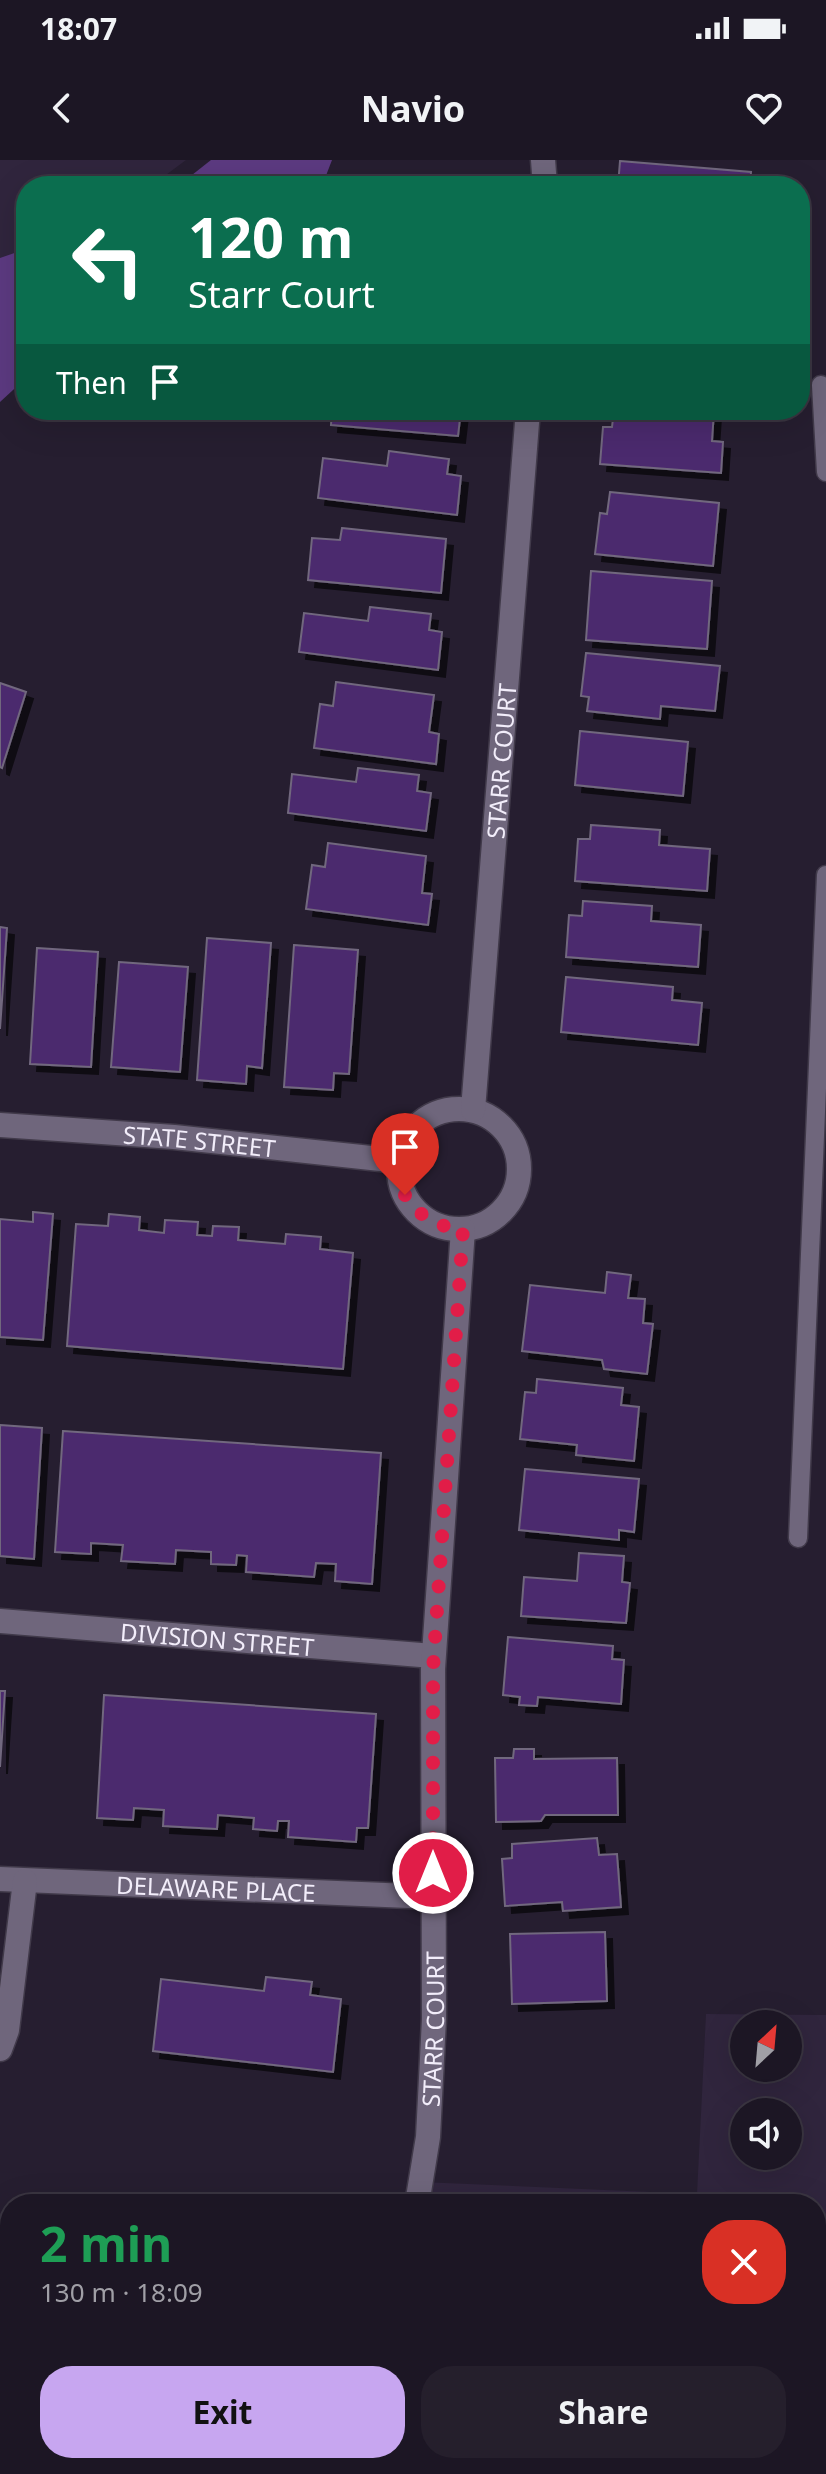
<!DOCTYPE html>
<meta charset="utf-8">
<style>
:root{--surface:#1c1624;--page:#251f2c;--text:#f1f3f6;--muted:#a09fa6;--line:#3a3541;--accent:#c7a6f0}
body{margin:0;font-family:"Noto Sans",sans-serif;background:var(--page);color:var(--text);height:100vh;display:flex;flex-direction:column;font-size:30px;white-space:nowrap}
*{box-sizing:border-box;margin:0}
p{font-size:26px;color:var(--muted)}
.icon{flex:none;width:44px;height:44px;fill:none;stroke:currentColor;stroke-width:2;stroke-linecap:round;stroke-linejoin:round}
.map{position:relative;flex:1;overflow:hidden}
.drawer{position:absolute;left:0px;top:2034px;width:826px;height:280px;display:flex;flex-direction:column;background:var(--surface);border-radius:32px 32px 0 0;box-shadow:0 8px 32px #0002,0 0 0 2px var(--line)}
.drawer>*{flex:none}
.banner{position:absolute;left:16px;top:16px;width:794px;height:244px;border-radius:32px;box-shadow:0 8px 32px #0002,0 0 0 2px var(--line);background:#0b6e4f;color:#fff;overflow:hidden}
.needle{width:52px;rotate:26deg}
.buttons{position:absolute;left:730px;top:1850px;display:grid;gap:16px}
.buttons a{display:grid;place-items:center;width:72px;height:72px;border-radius:50%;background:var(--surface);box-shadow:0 8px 32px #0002,0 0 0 2px var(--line);font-size:40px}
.pin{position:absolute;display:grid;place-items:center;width:68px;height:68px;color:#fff;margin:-82px -34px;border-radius:50% 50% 50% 0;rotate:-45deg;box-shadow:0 0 8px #0007}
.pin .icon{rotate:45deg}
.me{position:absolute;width:88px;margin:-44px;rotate:0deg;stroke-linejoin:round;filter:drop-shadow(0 0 6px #0008)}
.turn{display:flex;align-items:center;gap:28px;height:168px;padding:0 40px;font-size:36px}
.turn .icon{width:104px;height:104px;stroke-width:2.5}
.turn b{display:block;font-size:56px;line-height:68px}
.then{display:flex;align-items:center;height:76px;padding:0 40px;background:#0003;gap:16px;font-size:30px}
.round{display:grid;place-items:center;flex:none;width:84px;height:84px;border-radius:32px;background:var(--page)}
.summary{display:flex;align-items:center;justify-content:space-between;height:136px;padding:0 40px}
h1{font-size:48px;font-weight:700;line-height:60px;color:#1e9e55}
.action{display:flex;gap:16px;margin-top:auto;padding:16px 40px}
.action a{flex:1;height:92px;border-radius:32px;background:var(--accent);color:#111;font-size:32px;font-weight:700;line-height:92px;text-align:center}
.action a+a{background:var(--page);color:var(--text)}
.status{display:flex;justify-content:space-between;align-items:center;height:56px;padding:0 40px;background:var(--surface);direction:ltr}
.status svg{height:22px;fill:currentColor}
header{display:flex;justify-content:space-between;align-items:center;height:104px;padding:0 40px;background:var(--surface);font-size:36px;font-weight:700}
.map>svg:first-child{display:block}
.built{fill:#30253d;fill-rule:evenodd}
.forest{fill:#5c3a81}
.building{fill:#4c296e;stroke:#71677e;stroke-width:2;filter:url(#shadow)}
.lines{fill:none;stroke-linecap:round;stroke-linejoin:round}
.lane-casing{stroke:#413a4a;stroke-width:21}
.street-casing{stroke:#413a4a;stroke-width:27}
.lane{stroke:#6f667c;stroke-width:18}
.street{stroke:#6f667c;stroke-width:24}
.route{stroke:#e11d48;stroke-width:14;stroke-dasharray:0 25.2}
.labels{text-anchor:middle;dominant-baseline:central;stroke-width:8;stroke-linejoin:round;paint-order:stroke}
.street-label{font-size:24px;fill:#f2edfa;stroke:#261e30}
</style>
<div class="status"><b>18:07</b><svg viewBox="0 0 49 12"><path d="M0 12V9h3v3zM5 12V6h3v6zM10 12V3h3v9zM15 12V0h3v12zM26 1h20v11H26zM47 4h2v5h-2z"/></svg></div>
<header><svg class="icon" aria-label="back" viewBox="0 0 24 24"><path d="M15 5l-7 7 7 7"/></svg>Navio<svg class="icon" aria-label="heart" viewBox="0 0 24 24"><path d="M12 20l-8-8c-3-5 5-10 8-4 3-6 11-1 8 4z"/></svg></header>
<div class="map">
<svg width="826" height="2314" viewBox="0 0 826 2314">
<defs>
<filter id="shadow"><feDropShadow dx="7" dy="7" stdDeviation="0" flood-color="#0009"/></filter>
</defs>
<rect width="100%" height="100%" fill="#261e30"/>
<g class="built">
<path d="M0 0H186L151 26H26V121L0 140Z"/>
<path d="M706 1854 826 1855V2314H373L374 2304H816V2044H417L421 2022 697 2034ZM744 1864H788V1908H744ZM744 1952H788V1996H744Z"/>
</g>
<g class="forest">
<path d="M211 0H332L322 26H178Z"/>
<path d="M26 89V218L0 242V98Z"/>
</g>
<g class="building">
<path d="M620 1 751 12 750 26H618Z"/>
<path d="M332 250H461L458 276 331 265Z"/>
<path d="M614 250 714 251 712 281 723 282 721 313 600 304 603 267H612Z"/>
<path d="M389 291 449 299 447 314 461 316 457 355 318 338 323 298 387 306Z"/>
<path d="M610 332 719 343 713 406 595 394 600 353 607 354Z"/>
<path d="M342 368 446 379 441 433 308 420 312 378 340 380Z"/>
<path d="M591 411 712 421 707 489 586 480Z"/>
<path d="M370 447 431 454 429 470 442 472 438 510 299 492 304 453 368 461Z"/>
<path d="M586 493 720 506 715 551 661 546 660 559 587 551 589 537 581 536Z"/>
<path d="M336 522 434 535 429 572 439 574 436 604 314 588 320 544 333 546Z"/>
<path d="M0 523 26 532 2 608 0 607Z"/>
<path d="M580 571 688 582 683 636 575 625Z"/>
<path d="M358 608 419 615 417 631 431 633 426 671 288 653 292 614 356 622Z"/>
<path d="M591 665 660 670 659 685 710 689 707 731 575 721 578 679H590Z"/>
<path d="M328 683 426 696 422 733 432 734 428 765 306 749 312 705 325 707Z"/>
<path d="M583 741 652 746 651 761 701 765 698 807 566 797 569 755 582 756Z"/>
<path d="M0 767 7 768 0 869Z"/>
<path d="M207 778 271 783 262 908 247 906 246 924 197 920Z"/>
<path d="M294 785 358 790 349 914 334 913 333 930 284 927Z"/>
<path d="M37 788 98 792 91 907 30 904Z"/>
<path d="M119 802 188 807 180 912 111 907Z"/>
<path d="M566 817 673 827 672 840 702 843 698 885 561 872Z"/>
<path d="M33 1052 53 1054 43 1180 0 1177V1059L33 1062Z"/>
<path d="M109 1054 140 1057 139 1070 164 1073 165 1060 198 1062 197 1075 212 1076 213 1066 239 1067 238 1080 285 1084 286 1074 321 1077 320 1089 353 1093 343 1209 67 1186 76 1064 108 1066Z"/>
<path d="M607 1112 631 1115 628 1138 645 1139 643 1163 653 1164 647 1214 604 1209 602 1200 522 1191 530 1125 605 1133Z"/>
<path d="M537 1219 623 1228 621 1245 639 1247 634 1301 576 1295 577 1285 520 1279 525 1232 536 1233Z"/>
<path d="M0 1265 42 1268 34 1399 0 1396Z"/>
<path d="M63 1271 381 1293 372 1424 335 1421 336 1404 316 1403 314 1417 246 1412 247 1396 237 1395 236 1405 211 1404V1392L176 1390 175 1404 121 1401 123 1385 91 1383V1394L55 1392Z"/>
<path d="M525 1309 639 1319 634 1372 619 1370V1380L519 1370Z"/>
<path d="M579 1393 624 1396 622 1422 630 1423 626 1463 521 1456 524 1417 577 1421Z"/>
<path d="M508 1477 613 1486 612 1499 624 1500 621 1544 538 1537 537 1546 519 1545 520 1537 503 1535Z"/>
<path d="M0 1531H5L0 1607Z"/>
<path d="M104 1535 376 1554 368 1668H357L356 1682 288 1677 289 1661H278L277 1671 253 1669 254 1658 218 1655 217 1669 163 1666 164 1650 134 1648 133 1660 97 1658Z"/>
<path d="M514 1589H534V1599L617 1598 618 1655H545L541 1661 496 1662 495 1598H513Z"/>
<path d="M597 1678 599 1695 617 1694 621 1747 563 1751 562 1742 505 1746 502 1699 512 1698V1684Z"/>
<path d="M605 1772 607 1841 512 1844 510 1774Z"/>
<path d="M266 1817 312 1822 310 1835 341 1839 333 1912 153 1891 161 1819 264 1831Z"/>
<path d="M816 2094H826V2236L816 2232Z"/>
</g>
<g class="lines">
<defs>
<g id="lane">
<path d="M821 225 826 312"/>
<path d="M798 1378 826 715"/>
</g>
<g id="street">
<path d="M543 0 545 26"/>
<circle cx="459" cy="1009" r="60"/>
<path id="s1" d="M473 950 528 250"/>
<path id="s2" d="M0 965 174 977 399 1001"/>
<path id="s3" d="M0 1461 433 1496"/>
<path id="s4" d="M0 1719 433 1737"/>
<path d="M0 1889 7 1870 25 1721"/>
<path id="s5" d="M417 2044 428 1977 434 1859 433 1509 463 1069"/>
<path d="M373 2314 374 2304"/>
</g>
</defs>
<use href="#lane" class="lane-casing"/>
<use href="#street" class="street-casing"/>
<use href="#lane" class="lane"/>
<use href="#street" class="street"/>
</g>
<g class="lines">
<path class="route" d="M405 1035C420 1057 436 1067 463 1069L433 1509V1713"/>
</g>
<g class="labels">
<g class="street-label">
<text stroke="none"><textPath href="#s1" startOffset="350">STARR COURT</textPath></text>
<text stroke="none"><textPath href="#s2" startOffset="200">STATE STREET</textPath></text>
<text stroke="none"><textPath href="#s3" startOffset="218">DIVISION STREET</textPath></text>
<text stroke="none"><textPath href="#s4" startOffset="216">DELAWARE PLACE</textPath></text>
<text stroke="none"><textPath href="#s5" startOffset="176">STARR COURT</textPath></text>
</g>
</g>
</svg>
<div class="buttons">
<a><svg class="needle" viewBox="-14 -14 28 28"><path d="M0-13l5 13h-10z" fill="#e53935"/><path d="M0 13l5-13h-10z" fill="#a09fa6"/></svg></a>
<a><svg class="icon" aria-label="sound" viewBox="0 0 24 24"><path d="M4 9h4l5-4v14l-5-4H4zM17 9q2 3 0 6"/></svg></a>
</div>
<div class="pin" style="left:405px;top:1035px;background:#d93025"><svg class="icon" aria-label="arrive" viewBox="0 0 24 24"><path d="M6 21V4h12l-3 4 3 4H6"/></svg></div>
<svg class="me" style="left:433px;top:1713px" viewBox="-20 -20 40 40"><circle r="17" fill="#e11d48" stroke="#fff" stroke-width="3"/><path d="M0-11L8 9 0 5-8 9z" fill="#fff"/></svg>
<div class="banner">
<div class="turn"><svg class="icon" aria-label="left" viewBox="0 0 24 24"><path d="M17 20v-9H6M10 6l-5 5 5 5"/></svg><div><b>120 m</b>Starr Court</div></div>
<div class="then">Then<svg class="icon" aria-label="arrive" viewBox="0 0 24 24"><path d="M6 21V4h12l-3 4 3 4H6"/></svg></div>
</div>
<section class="drawer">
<div class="summary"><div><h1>2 min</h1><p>130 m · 18:09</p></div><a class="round" style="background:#d93025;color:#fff"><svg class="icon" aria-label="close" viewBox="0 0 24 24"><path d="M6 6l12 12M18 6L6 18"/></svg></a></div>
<div class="action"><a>Exit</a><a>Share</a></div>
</section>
</div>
